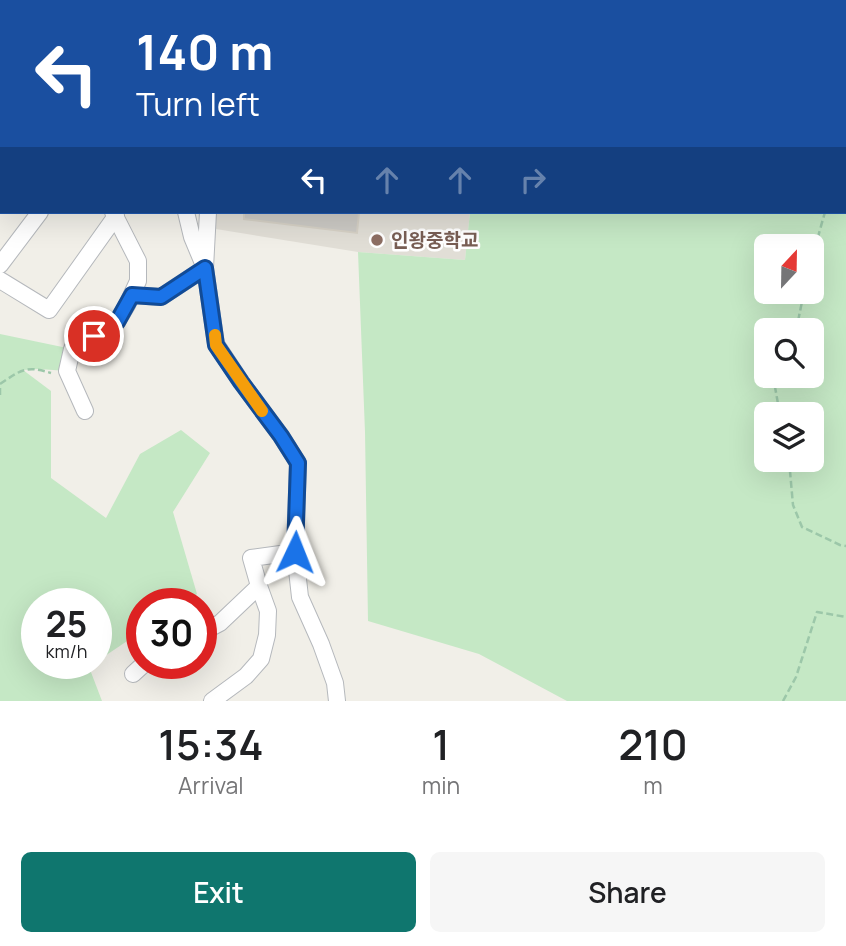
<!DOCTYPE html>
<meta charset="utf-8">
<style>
:root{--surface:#fff;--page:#f6f6f6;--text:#202124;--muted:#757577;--accent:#0f766e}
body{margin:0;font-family:Manrope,"Noto Sans KR",sans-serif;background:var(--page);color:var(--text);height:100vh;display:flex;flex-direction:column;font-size:26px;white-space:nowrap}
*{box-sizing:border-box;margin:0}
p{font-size:23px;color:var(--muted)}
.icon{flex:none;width:38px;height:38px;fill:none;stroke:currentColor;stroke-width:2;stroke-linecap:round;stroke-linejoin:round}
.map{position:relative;height:701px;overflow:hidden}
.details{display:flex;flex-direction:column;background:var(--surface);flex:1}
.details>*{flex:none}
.banner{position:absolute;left:0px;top:0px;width:847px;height:214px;box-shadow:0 7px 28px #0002;background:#1a4fa0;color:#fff;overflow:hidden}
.needle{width:46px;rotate:22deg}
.fabs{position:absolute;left:754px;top:234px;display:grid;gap:14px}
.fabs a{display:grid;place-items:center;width:70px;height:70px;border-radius:10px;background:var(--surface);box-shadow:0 7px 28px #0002;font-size:35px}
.speed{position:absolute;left:21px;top:588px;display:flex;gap:14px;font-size:35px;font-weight:700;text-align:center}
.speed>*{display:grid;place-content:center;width:91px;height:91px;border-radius:50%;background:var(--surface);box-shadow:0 7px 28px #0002;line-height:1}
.speed small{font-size:18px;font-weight:400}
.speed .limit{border:10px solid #d22;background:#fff;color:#111}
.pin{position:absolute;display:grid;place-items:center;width:60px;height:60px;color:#fff;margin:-30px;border:4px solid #fff;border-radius:50%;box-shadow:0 2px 7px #0007}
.me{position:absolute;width:77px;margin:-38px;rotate:2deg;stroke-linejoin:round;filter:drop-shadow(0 0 5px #0008)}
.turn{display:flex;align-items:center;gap:24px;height:147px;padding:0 21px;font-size:32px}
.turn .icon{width:91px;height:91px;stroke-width:2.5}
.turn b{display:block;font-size:49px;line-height:60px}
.lanes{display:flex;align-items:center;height:66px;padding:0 21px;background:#0003;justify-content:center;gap:35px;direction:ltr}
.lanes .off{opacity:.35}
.eta{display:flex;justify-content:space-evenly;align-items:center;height:119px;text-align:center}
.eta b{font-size:42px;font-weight:600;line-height:49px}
.cta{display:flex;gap:14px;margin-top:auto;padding:14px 21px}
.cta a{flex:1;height:80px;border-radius:10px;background:var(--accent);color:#fff;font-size:28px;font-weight:600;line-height:80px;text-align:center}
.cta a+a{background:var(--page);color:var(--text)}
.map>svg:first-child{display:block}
.education{fill:#e1ded6}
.green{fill:#c5e8c5;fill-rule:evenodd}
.building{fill:#cccac5;stroke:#d6d1c6;stroke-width:2}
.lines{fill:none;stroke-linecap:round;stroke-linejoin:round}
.street-casing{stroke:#b5b8bc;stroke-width:18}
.path{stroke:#9cc7a9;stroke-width:2.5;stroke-dasharray:7 3.5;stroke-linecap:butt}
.street{stroke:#fff;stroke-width:16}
.route-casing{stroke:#114b97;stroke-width:18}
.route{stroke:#1a73e8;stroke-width:12}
.slow{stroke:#f59e0b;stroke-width:12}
.education-dot{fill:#8d6e63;stroke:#fff;stroke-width:2.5}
.labels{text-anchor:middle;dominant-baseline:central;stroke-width:5;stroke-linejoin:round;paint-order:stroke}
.education-label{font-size:19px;font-weight:bold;fill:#785e54;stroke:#fff;text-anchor:start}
</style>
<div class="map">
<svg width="846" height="701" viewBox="0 0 846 701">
<rect width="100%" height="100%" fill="#f1efe8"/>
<path class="education" d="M214 212H470L465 260 358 252 216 229Z"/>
<g class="green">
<path d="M394 0H846V701H567L479 654 368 621 365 432 358 252 465 260 470 212H845V2H394ZM766 247H812V292H766ZM766 331H812V376H766ZM766 415H812V460H766Z"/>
<path d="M0 334 72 349 67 371 39 369 23 370 51 391V478L106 518 140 454 181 430 210 453 173 512 197 594 183 604H142V631L96 662V604H37V663H95L89 667 102 701H0Z"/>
</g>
<path class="building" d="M244 212H359L357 233 244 219Z"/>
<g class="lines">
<defs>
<g id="street">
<path d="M111 0 112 2"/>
<path d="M141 0 142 2"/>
<path d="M8 2 9 0"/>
<path d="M0 32 2 25"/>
<path d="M0 74 2 77"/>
<path d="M0 181 2 180"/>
<path d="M208 212 205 268 216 344 241 382 281 436 298 463 295 552 300 597 321 644 335 683 337 701"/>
<path d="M0 265 40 212"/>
<path d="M0 280 49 310 116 216"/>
<path d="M132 295 161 297 205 268 192 237 186 212"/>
<path d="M85 411 67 371 72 349 117 322 127 305 138 281V261L113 212"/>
<path d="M201 633 220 623 259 586 251 558 295 552"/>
<path d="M133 674 145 663"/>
<path d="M212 701 246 676 261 659 267 635 268 611 259 586"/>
</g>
</defs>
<use href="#street" class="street-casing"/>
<g class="path">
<path d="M444 2 445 0"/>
<path d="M845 154 846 152"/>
<path d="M812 258 825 212"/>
<path d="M796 331 804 292"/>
<path d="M779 376 775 387 780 415"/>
<path d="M0 384C21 370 26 365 51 373"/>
<path d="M0 388V398"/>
<path d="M789 460 793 505 802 527 840 545 846 546"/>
<path d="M783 701 796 677 817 612 846 617"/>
</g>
<use href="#street" class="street"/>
</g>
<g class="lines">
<defs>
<path id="route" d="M94 336 117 322 132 295 161 297 205 268 216 345 241 382 281 436 298 463 295 552"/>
</defs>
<use href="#route" class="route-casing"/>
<use href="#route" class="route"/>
<path class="slow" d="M215 335 216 345 262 411"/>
</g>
<circle class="education-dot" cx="377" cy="240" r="7"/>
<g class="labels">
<g class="education-label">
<text x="391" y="240">인왕중학교</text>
</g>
</g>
</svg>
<div class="fabs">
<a><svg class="needle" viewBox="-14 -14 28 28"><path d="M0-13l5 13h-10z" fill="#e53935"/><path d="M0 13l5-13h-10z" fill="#757577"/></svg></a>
<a><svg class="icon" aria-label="search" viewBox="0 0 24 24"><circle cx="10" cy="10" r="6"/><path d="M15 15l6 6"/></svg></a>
<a><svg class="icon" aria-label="layers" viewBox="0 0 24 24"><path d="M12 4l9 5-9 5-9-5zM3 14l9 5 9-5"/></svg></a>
</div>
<div class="speed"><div>25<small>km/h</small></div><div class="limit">30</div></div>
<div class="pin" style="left:94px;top:336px;background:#d93025"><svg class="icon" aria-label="arrive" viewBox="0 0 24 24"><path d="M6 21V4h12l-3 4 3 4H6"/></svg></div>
<svg class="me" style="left:295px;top:552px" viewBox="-20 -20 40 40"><path d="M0-17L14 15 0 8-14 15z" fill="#1a73e8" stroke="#fff" stroke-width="4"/></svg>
<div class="banner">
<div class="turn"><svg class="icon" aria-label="left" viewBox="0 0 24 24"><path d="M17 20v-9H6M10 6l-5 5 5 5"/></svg><div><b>140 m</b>Turn left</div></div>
<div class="lanes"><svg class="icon" aria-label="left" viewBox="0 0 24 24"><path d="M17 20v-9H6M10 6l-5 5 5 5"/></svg><svg class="icon off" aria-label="ahead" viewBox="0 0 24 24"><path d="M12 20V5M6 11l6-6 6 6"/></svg><svg class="icon off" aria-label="ahead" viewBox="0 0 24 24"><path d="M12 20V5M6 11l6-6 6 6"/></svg><svg class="icon off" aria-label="right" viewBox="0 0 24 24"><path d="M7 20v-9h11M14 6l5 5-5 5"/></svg></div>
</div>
</div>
<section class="details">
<div class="eta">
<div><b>15:34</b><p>Arrival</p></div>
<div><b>1</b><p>min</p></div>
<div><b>210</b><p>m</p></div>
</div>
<div class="cta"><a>Exit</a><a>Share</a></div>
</section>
